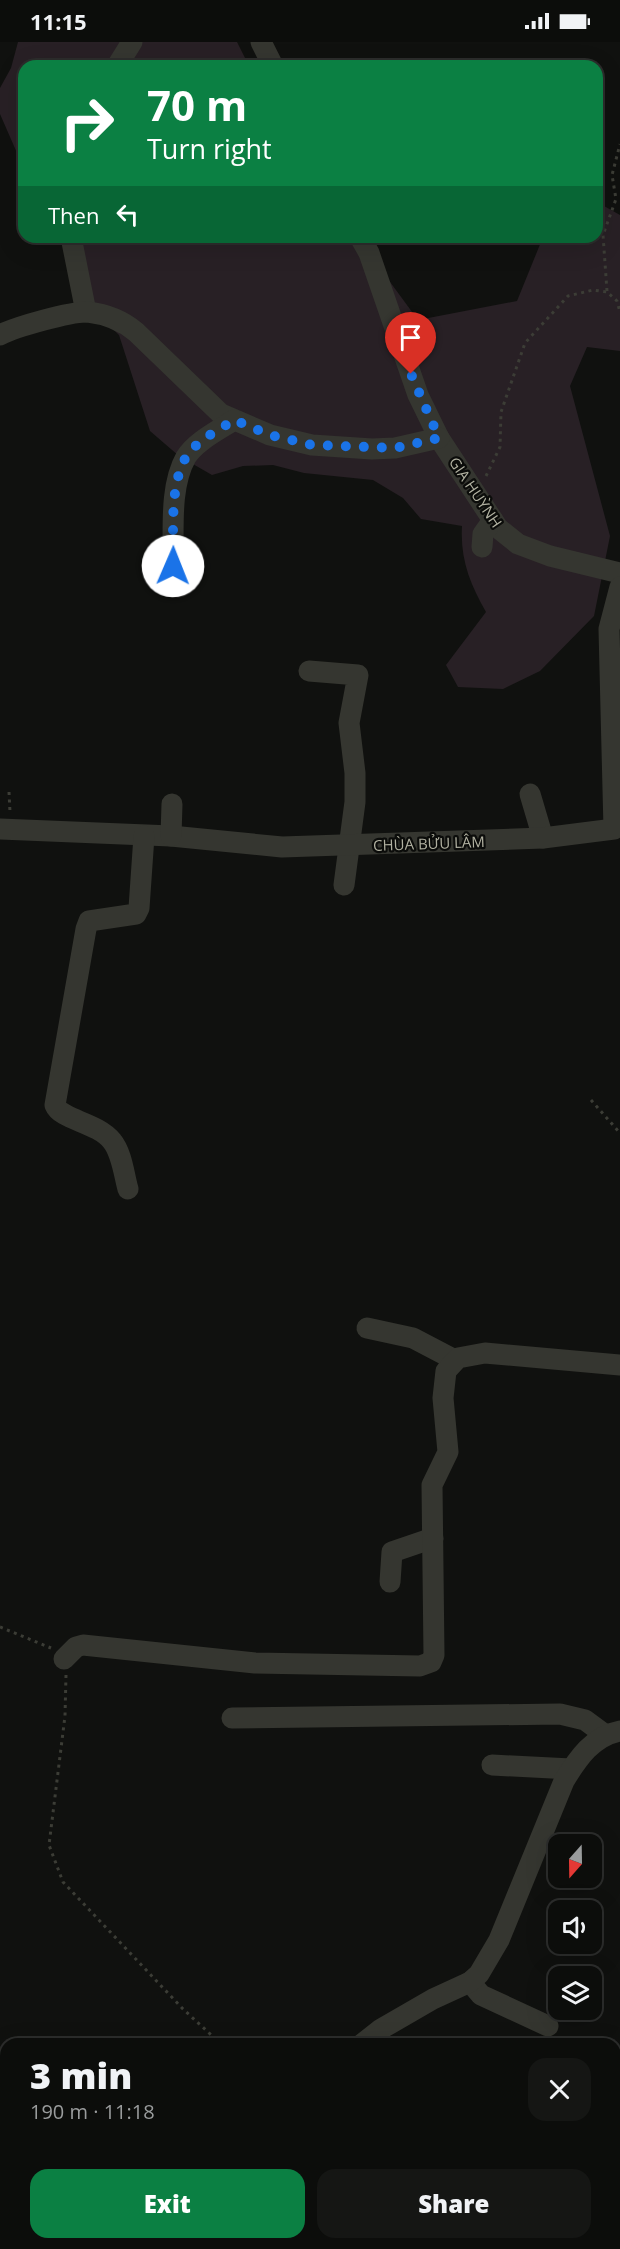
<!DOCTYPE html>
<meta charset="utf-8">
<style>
:root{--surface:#0c0d0b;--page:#151614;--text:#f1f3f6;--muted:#9a9c9d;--line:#2c2d2c;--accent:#0b8043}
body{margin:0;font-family:"Open Sans",sans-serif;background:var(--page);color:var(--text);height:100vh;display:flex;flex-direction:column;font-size:22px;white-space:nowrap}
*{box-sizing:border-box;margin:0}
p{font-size:20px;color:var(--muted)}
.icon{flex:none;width:33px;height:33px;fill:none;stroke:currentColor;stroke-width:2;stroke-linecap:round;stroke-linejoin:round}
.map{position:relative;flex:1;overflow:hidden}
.side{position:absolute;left:0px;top:1996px;width:621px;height:212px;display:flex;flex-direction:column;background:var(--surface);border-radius:18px 18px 0 0;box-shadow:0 6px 24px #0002,0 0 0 2px var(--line)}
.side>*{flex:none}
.guide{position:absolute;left:18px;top:18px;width:585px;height:183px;border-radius:18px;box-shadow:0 6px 24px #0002,0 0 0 2px var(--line);background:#0b8043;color:#fff;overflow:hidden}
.needle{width:39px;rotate:200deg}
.tools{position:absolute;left:548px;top:1792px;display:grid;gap:12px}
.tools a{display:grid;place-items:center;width:54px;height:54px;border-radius:12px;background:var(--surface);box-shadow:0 6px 24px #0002,0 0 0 2px var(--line);font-size:30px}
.pin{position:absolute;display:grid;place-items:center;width:51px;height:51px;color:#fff;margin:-62px -26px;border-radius:50% 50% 50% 0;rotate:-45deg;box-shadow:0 0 6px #0007}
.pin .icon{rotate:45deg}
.me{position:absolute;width:66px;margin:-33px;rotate:1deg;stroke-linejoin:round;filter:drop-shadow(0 0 4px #0008)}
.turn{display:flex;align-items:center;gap:21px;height:126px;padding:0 30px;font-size:27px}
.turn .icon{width:78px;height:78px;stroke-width:2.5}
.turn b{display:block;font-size:42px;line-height:51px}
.then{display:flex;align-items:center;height:57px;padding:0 30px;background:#0003;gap:12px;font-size:22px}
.round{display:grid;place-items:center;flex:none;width:63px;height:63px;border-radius:18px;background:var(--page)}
.head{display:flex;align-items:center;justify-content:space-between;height:102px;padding:0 30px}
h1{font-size:36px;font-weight:800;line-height:45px}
.cta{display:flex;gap:12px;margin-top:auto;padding:12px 30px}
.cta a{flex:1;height:69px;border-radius:18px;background:var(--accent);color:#fff;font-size:24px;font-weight:800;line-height:69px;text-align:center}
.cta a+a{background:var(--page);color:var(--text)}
.status{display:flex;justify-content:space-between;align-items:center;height:42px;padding:0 30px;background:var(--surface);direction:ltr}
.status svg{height:16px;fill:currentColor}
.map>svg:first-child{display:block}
.green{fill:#282025}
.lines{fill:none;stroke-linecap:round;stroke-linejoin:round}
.path{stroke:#3c3d36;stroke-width:3;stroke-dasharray:3 4.5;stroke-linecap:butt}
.minor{stroke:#353630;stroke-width:21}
.route{stroke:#1a73e8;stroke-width:10;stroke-dasharray:0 18}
.labels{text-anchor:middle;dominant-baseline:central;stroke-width:4.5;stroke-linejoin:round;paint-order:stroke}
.street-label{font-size:15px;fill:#b1b1a1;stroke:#0b0c0a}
</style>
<div class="status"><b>11:15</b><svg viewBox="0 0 49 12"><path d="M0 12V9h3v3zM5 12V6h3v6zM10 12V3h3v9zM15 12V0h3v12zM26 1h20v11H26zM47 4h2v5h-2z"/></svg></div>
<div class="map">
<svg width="620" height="2207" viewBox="0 0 620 2207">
<rect width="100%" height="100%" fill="#10110f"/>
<g class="green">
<path d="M18 0H237L249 24H24V127L0 72V46L11 26Z"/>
<path d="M597 160 620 173V309L587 305 570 344 610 494 594 574 540 629 503 647 458 645 446 623 486 570C470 542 460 517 462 484L421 477 403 456 373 438 304 431 273 423 243 424 212 433 179 414 150 389 119 293 92 267 76 195H357L418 278 517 259 543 195H597Z"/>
</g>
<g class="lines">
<g class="path">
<path d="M607 249 603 193 616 157 612 133 620 102"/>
<path d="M486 434 500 405 501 370 525 301 568 254 593 248 607 250 617 259 620 270"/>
<path d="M9 750 10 770"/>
<path d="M591 1058 620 1091"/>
<path d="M0 1585 51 1606"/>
<path d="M66 1633 65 1674 49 1803 63 1840 183 1967 221 2002"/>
</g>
<g class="minor">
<path d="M261 0 273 24"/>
<path d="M117 24 132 0"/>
<path d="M71 195 86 270"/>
<path d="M360 195 369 211 418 353 439 396 498 486 518 502 550 514 620 531"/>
<path d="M0 293C15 285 72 269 88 270 105 272 123 279 136 290L221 372 270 393 312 403 372 407 395 406 439 396"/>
<path d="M482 505 483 492 493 478"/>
<path d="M173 524C174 490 169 445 186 415 196 399 219 388 234 378"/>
<path d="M309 629 358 633 349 681 355 731V760L344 843"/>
<path d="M530 752 543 796"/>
<path d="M0 787 171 794 282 805 543 796 614 787 609 587 620 545"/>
<path d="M171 794 172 762"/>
<path d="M128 1147C124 1133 122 1111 112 1099 97 1080 61 1078 55 1063L86 887 89 879 136 872 139 866 144 794"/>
<path d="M367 1286 413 1296 455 1318"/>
<path d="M390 1540 392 1510 433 1496"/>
<path d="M64 1617 76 1605 83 1603 255 1621 420 1624 431 1620 434 1613 432 1443 448 1410 443 1356 446 1329 458 1316 485 1311 620 1323"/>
<path d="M232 1676 560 1672 585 1678 604 1692"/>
<path d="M492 1723 571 1727"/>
<path d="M470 1940 481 1953 548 1984"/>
<path d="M362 2002 381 1987 433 1957 470 1940 479 1932 499 1898 564 1739C578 1716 593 1694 620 1689"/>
<path d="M304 2202 308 2207"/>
</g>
</g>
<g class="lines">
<path class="route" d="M173 524C174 490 169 445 186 415 196 399 219 388 234 378L270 393 312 403 395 406 439 396 411 332"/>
</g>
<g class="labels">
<g class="street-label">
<text transform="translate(476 450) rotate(56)">GIA HUỲNH</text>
<text transform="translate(429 801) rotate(-2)">CHÙA BỬU LÂM</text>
</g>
</g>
</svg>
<div class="tools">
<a><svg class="needle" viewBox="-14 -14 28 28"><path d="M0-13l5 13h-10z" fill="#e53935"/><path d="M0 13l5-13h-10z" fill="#9a9c9d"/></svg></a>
<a><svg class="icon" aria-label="sound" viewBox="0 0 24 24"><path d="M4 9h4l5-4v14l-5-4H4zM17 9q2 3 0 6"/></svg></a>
<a><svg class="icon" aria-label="layers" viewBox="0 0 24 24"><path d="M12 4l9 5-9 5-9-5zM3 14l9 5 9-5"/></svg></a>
</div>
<div class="pin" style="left:411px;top:332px;background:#d93025"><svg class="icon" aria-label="arrive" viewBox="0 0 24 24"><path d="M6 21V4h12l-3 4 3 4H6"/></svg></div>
<svg class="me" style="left:173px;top:524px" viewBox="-20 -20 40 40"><circle r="19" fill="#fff"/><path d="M0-13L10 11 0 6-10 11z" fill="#1a73e8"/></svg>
<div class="guide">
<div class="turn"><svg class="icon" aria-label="right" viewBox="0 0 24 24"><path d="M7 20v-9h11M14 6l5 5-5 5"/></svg><div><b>70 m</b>Turn right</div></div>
<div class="then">Then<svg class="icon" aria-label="left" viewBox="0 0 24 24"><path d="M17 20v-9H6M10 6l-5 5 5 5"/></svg></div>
</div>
<section class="side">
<div class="head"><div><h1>3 min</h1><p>190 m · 11:18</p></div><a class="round"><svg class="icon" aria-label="close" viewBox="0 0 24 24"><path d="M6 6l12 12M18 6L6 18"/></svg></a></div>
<div class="cta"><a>Exit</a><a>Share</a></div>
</section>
</div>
